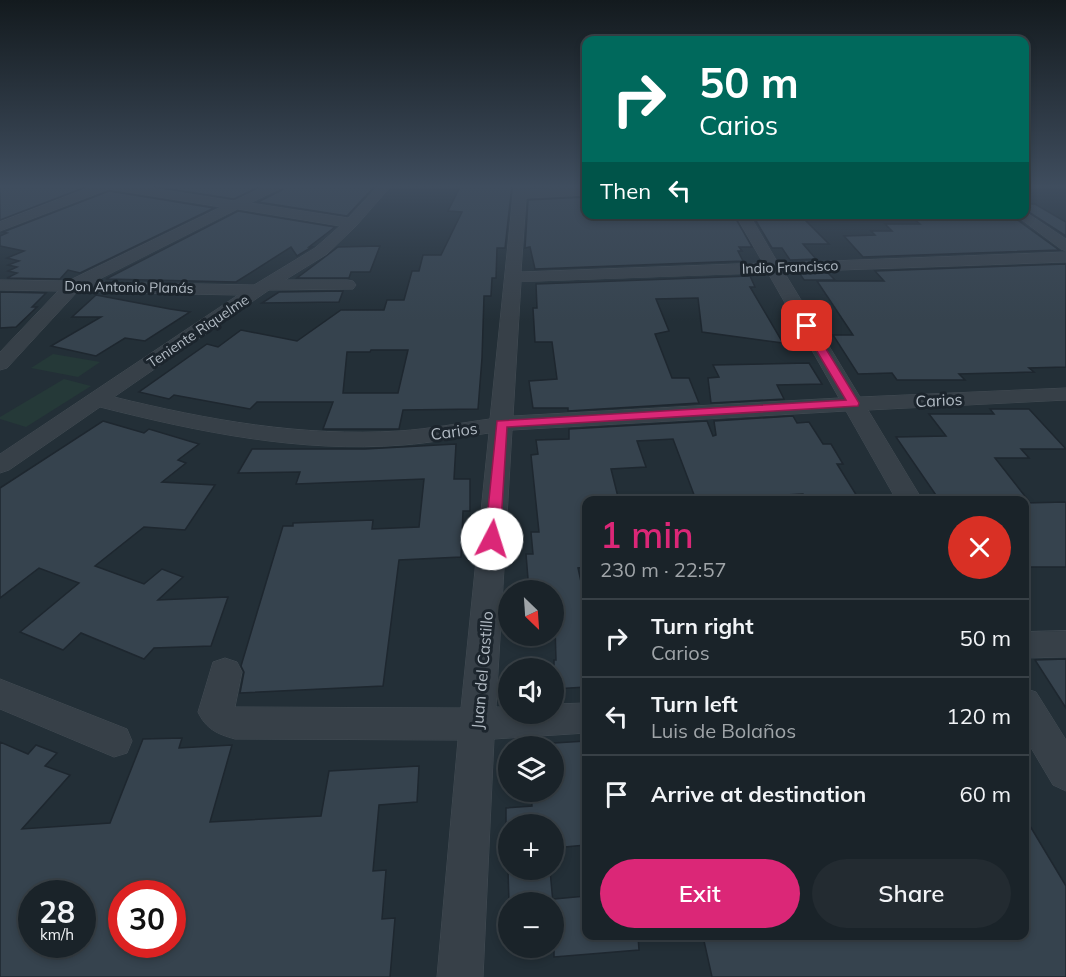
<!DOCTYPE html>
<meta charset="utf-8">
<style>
:root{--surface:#1a2329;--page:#232b31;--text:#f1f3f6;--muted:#9fa4a8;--line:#384046;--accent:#db2777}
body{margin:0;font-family:Mulish,sans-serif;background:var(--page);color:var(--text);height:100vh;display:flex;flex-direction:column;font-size:22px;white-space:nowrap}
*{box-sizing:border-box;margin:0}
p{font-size:20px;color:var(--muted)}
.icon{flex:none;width:33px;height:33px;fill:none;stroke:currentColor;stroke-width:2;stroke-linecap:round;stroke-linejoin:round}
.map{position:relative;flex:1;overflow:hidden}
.panel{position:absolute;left:582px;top:496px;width:447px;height:444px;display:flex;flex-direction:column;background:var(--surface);border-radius:12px;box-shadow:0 3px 9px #0003,0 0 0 2px var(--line)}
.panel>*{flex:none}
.banner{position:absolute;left:582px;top:36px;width:447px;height:183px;border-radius:12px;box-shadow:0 3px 9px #0003,0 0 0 2px var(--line);background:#00695c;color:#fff;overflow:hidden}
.needle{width:39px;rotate:155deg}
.tools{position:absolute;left:498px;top:580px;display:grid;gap:12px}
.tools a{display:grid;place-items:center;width:66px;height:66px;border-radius:50%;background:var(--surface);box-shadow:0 3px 9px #0003,0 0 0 2px var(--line);font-size:30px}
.speed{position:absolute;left:18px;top:880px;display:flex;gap:12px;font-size:30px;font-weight:700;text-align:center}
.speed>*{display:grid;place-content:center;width:78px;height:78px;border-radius:50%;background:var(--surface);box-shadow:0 3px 9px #0003,0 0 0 2px var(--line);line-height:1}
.speed small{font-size:15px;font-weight:400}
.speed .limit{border:9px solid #d22;background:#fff;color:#111}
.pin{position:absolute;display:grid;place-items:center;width:51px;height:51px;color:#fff;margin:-26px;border-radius:12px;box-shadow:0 3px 9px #0006}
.me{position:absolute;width:66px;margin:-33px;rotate:5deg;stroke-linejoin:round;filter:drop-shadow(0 0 4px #0008)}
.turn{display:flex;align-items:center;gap:21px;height:126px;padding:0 18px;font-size:27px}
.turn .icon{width:78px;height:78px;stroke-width:2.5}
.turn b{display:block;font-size:42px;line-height:51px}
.then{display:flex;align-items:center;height:57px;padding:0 18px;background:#0003;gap:12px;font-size:22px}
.round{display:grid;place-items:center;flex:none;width:63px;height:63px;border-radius:32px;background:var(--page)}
.head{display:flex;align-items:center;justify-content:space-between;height:102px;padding:0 18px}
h1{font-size:36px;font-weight:600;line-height:45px;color:var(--accent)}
.primary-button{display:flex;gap:12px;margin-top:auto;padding:12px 18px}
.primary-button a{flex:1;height:69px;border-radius:36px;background:var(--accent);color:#fff;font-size:24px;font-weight:600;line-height:69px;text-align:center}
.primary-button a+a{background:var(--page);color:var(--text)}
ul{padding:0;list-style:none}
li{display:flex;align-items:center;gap:18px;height:78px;padding:0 18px;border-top:2px solid var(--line)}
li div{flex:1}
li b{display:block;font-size:22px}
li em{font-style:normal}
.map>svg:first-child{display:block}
.green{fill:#253938}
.building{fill:#36434e;stroke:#1e272f;stroke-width:1.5;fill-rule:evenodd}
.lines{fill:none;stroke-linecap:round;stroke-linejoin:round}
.minor-casing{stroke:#434c54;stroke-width:1}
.minor{fill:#374048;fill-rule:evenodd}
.route{fill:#db2777;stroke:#8e194d;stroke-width:1.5}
.labels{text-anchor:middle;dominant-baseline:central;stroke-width:6;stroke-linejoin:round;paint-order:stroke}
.far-street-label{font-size:14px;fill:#b2bbc4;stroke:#1c252d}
.street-label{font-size:16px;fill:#b2bbc4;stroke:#1c252d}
</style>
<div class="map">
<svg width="1066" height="977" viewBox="0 0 1066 977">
<rect width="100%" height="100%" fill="#232f37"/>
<g class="green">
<path d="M53 354 100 362 78 377 31 368Z"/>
<path d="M64 379 91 386 26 427 0 419V417Z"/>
</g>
<g class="building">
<path d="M0 185H91L0 220Z"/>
<path d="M144 185H263L234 199Z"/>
<path d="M284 185H376L347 216 258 202 282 190Z"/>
<path d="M461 185H512L505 248H497L496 278H492L491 296H484L482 358 478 409 403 410 399 429H323L333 402H257L250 409 174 395 169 399 139 392 207 344 218 347 241 330 297 341 341 310H384L387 300H404L412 271H419L423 255H441L462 212 448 211ZM371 350H408L398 393H343L347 352H370Z"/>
<path d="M109 191 214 208 80 273 68 270 60 279 7 278 17 273 8 271 17 267 8 265 19 261 7 258 24 251 0 246V236L7 233 3 232Z"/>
<path d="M586 197V214H733L752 247H739L742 251H738L743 261 535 269 530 247 525 248 528 200Z"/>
<path d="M1024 204H1035L1066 222V236L1024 209Z"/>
<path d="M238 211 335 227 309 247H312L297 256 291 247 236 282 106 279Z"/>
<path d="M752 214H799L829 244H803L816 259 790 260 782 248H772Z"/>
<path d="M941 214H995L1001 218H1015L1059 250 863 257 844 236 875 235 871 231H892L885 224H920L913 218H946Z"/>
<path d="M380 246 370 272H351L349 278H297L338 247Z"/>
<path d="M1066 264V367L1029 368 1034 372 959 374 965 380H897L892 373 858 374 833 335H853L817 281H884L875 271Z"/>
<path d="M828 273 835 280H804L800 274Z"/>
<path d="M750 276 755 287H750L783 343 702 332 698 298 656 299 669 331 655 334 672 378H689L699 403 568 411V408H533L529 381 557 379 552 342H535L533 308H537L536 284Z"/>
<path d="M343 291 339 302 262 303 279 292Z"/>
<path d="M0 292 46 293 32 307H37L16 327 0 328Z"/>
<path d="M96 295 170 309 190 312 145 341 125 338 96 356 51 346 101 317H72Z"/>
<path d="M809 363 822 384 777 385 784 399 711 403 708 378 719 377 713 365Z"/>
<path d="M990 409H1029L1066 449H1021L1029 458H995L1028 500 940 501 896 437 946 436 929 414H994Z"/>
<path d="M793 416 797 423 809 422 823 444H831L843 464H837L860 501H806L803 494 696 500 673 439 637 441 646 467 611 469 619 501H586V567L578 568 586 605V687L554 689V660H556L554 591H529L526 554H533L531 532H539L531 455 538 454 536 440 569 439V429L707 421 713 436 716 435 714 421Z"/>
<path d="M103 421 144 433 149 429 199 444 178 460 186 463 162 482 215 485 185 530 144 527 95 566 144 584 162 569 183 577 158 600 228 597 211 646 154 648 144 659 81 633 63 650 20 632 79 583 39 568 0 598V488Z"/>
<path d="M456 444 454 479H470V511H463L461 557 399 560 383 686 240 693 244 672 241 666 283 526H293V523L373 520 372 529 419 527 424 479 296 484 300 472 238 473 252 449H365Z"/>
<path d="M1066 502V567H1024V503Z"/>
<path d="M1066 659V708L1035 660Z"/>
<path d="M182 738 179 748 232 745 210 822 321 816 329 771 419 766 417 802 379 805 373 871 386 870 382 919 395 918 390 977H0V742L28 754 36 745 57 753 45 766 70 775 22 829 110 823 143 739ZM32 894H82V945H32ZM122 894H172V945H122Z"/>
<path d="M586 741V845L554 848V825H506V808L532 806 531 792H554V743Z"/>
<path d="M1024 816 1066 886V977H712L704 941 766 936H1024Z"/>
<path d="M508 870H550L553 903H509Z"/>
<path d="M586 896V936H638L639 950 554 957V899Z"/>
</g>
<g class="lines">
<defs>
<g id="minor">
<path d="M96 185H132L234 201 267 185H282L281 188 250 203 348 218 379 185H392L356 226 327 254 285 280H347L353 281 356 285 353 289 269 290 114 397C208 420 302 437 399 431 430 429 460 423 490 419L514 185H526V190L586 187V195L526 198 521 272 763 263 735 214H749L778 263 1066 252V262L784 272 860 397 1066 388V400L868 410 923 501H897L846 411 512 430 496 707H508V714H554V704L586 703V733L494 739 483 977H437L458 740 235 739C217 734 206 729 198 712L213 662 225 658 237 662 242 672 235 707 461 708 489 433C460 437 431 443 403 445 300 453 199 432 100 407L9 470 0 473V454L238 295 77 292 7 368 0 370V352L58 291 0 290V280L68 281 221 207 109 189 0 231V222ZM238 209 340 226 315 248 254 285 94 282ZM768 273 839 398 513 416 521 282Z"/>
<path d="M1024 211 1066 239V251L1061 249 1014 214H1024Z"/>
<path d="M1066 631V657L1024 658V632Z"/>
<path d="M0 679 127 729 132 741 127 753 114 757 0 709Z"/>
<path d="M1024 688 1036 692 1066 740V791L1053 785 1024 736Z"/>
</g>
</defs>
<use href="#minor" class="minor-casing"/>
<use href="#minor" class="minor"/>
</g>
<linearGradient id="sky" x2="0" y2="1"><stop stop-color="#131a1e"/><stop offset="0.58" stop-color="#3f4d5e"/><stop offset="1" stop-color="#3f4d5e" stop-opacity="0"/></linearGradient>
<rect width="1066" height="321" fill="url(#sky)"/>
<path class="route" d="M804 324 812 326 859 403 858 406 507 427 500 539 492 544 487 543 485 539 497 421 846 400 802 326Z"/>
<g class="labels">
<g class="far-street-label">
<text transform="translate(790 267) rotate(-2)">Indio Francisco</text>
<text transform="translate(129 287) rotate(1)">Don Antonio Planás</text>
<text transform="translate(198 331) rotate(-34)">Teniente Riquelme</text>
</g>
<g class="street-label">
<text transform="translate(939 400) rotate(-3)">Carios</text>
<text transform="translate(454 431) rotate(-8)">Carios</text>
<text transform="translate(482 670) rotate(-85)">Juan del Castillo</text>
</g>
</g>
</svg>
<div class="tools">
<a><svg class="needle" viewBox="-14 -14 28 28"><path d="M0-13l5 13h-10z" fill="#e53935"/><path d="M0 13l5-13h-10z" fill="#9fa4a8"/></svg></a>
<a><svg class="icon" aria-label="sound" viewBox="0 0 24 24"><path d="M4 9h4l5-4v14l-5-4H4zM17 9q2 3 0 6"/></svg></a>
<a><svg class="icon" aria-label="layers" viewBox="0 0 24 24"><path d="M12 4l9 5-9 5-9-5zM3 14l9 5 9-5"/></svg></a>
<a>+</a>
<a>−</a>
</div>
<div class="speed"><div>28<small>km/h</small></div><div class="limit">30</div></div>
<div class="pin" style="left:807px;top:326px;background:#d93025"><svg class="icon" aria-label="arrive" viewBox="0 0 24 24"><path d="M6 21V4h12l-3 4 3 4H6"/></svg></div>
<svg class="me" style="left:492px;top:539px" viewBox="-20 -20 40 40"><circle r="19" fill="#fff"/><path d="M0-13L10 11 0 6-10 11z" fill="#db2777"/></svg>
<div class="banner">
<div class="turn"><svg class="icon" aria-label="right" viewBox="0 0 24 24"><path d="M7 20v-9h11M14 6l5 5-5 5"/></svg><div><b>50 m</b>Carios</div></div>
<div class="then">Then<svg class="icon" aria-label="left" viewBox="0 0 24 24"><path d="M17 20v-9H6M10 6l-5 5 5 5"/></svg></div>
</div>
<section class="panel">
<div class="head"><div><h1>1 min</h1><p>230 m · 22:57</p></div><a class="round" style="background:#d93025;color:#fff"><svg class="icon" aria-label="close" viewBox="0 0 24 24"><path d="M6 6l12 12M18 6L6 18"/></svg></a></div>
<ul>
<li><svg class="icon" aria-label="right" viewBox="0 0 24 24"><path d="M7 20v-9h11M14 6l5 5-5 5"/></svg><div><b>Turn right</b><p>Carios</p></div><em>50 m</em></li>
<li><svg class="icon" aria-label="left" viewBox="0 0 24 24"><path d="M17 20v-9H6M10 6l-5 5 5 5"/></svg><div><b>Turn left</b><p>Luis de Bolaños</p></div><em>120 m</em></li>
<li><svg class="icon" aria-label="arrive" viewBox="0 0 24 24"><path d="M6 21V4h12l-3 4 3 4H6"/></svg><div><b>Arrive at destination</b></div><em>60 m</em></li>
</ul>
<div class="primary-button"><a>Exit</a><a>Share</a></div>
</section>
</div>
